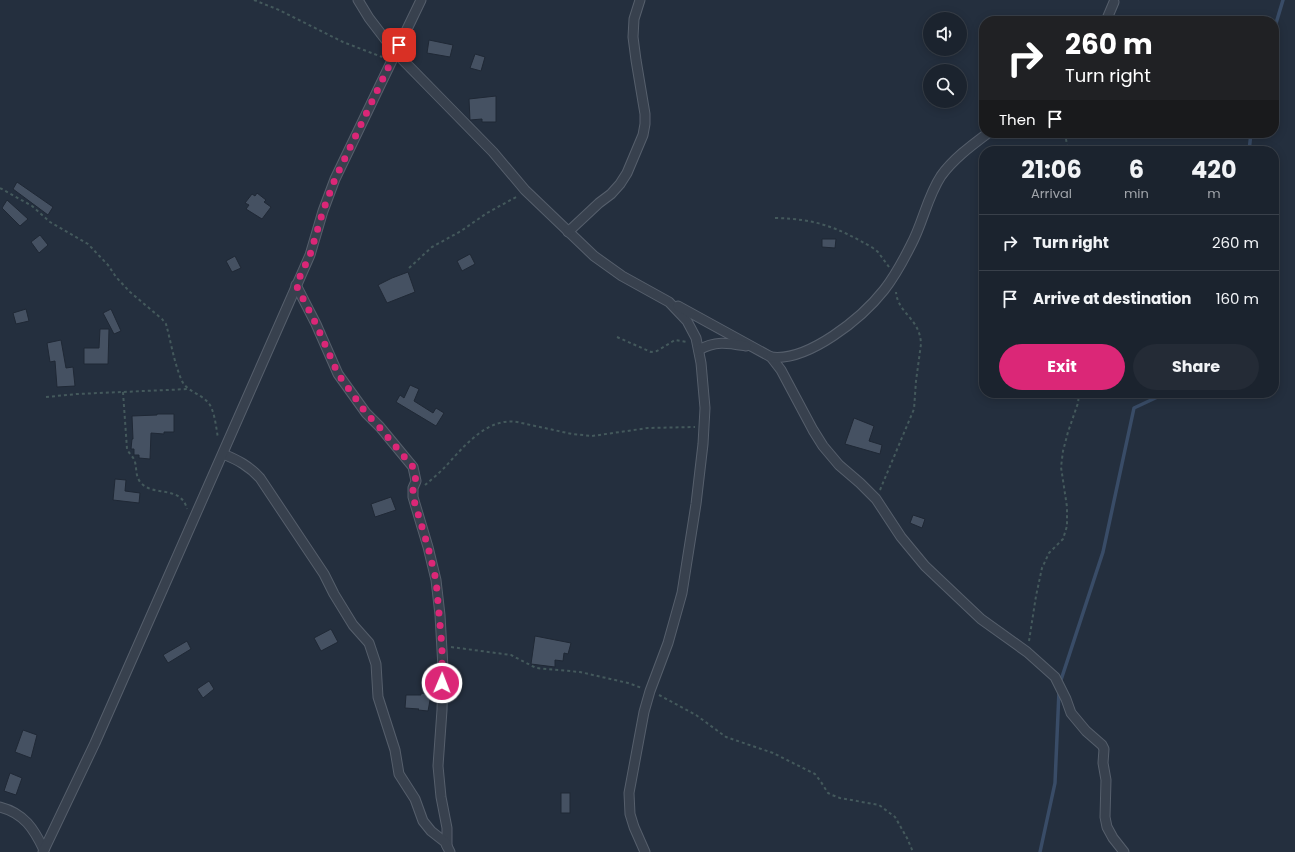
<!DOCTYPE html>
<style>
:root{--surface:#1b232e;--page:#242b36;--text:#f1f3f6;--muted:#a0a4aa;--line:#39404a;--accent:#db2777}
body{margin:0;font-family:Poppins,sans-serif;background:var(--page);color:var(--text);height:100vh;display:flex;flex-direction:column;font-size:15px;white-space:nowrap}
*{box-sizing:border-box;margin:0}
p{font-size:13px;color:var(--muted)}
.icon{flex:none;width:22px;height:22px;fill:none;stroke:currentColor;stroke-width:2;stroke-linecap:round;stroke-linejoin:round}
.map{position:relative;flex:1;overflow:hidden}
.panel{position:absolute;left:979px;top:146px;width:300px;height:252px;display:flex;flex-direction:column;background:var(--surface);border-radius:16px;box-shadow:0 2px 10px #0003,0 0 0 1px var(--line)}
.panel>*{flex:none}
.top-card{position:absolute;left:979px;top:16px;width:300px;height:122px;border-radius:16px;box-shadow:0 2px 10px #0003,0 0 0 1px var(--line);background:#202124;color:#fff;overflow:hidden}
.fabs{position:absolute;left:923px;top:12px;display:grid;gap:8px}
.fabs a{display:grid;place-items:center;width:44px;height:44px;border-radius:50%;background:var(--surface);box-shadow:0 2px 10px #0003,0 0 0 1px var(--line);font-size:20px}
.pin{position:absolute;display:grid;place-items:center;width:34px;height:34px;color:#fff;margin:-17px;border-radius:8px;box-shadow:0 2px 6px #0006}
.me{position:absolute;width:44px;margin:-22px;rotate:1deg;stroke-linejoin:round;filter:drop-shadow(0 0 3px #0008)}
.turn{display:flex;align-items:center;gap:14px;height:84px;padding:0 20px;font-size:18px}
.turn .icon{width:52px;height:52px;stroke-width:2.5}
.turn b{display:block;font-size:28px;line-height:34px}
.then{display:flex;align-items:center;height:38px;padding:0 20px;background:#0003;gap:8px;font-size:15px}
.eta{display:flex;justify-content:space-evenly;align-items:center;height:68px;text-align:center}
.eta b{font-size:24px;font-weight:700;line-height:28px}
.cta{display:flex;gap:8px;margin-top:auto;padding:8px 20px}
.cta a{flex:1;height:46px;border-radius:24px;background:var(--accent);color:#fff;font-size:16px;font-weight:700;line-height:46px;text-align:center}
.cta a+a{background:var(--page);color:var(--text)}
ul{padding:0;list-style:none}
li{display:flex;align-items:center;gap:12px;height:56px;padding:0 20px;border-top:1px solid var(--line)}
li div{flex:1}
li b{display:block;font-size:15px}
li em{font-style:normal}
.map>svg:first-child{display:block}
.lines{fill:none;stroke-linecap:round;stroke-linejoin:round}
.stream{stroke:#394c67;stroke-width:3.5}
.building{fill:#455162;stroke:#1f2835}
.street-casing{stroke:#565f6c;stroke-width:11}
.path{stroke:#44595c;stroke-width:2;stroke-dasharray:3 3;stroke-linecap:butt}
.street{stroke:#38414e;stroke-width:9}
.route{stroke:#db2777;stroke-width:7;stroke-dasharray:0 12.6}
</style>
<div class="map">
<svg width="1295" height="852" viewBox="0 0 1295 852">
<rect width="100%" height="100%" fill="#242f3e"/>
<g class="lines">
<g class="stream">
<path d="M1274 30 1283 0"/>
<path d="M1249 151 1251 133"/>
<path d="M1060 683 1103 552 1134 408 1166 393"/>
<path d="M1040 852 1055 783 1059 691"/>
</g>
</g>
<g class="building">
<path d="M429 40 453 45 450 57 427 53Z"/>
<path d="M475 54 485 57 481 71 470 68Z"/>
<path d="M496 96V122H482V119L470 120 469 99Z"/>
<path d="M17 182 53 207 48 215 13 189Z"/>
<path d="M257 193 266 200 264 202 271 207 262 219 246 209 249 205 245 203 252 194 255 196Z"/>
<path d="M7 200 28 219 20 226 2 208Z"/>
<path d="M40 235 48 245 39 253 31 242Z"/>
<path d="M822 239H836L835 248 822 247Z"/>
<path d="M470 254 475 264 462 271 457 261Z"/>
<path d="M235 256 241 268 232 272 226 261Z"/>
<path d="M408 272 415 292 387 303 378 285 392 278Z"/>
<path d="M26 309 29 321 16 324 13 313Z"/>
<path d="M111 309 121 331 114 334 103 313Z"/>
<path d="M100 329H109L108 364H84V348H99Z"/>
<path d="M61 340 66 368 73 367 75 386 57 387 55 361 50 362 47 343Z"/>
<path d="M410 385 419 389 414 401 433 413 436 408 444 413 436 426 396 402 400 395 404 398Z"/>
<path d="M157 414H174V432H164V434L151 433 150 459 139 458V455H134V449H131L132 439H133L132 416 157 415Z"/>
<path d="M854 418 874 426 869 441 882 445 880 454 845 444Z"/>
<path d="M115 479 126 480 125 491 140 493 139 503 113 500Z"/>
<path d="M391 497 396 510 375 517 371 504Z"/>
<path d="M913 515 925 519 922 528 910 523Z"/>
<path d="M331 629 338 642 321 651 314 638Z"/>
<path d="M535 636 571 643 568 654 564 653 563 661 555 660V667L531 664Z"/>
<path d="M187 641 191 649 168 663 163 655Z"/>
<path d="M209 681 214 689 203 698 197 689Z"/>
<path d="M421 693 431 695 428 711 418 710 419 709 405 708 406 695H421Z"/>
<path d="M23 730 37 735 31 758 15 752Z"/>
<path d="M10 773 22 778 16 795 4 791Z"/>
<rect x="561" y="793" width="9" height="20"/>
</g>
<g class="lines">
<defs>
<g id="street">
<path d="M358 0 369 18 395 52 493 152 525 190 594 256 622 276 669 302 687 321 696 338 701 363 705 408 703 444 696 504 682 593 668 643 650 691 644 712 629 793 630 814 634 827 645 852"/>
<path d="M1106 21 1114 2"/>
<path d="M568 232 599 203 611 194 620 184 627 173 643 135 645 124V114L636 60 633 37 634 19 640 0"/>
<path d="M296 285 316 324 338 374 366 413 380 427 413 467 416 481 413 488V497L428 547 436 580 440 615 443 668 442 710 438 766 441 797 447 828V846"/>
<path d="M678 306 771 357 781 370 813 430 823 446 839 465 860 483 876 499 901 537 925 566 981 619 1027 652 1055 677 1066 699 1071 713 1086 731 1102 745 1104 749 1103 763 1106 780 1105 817 1107 827 1113 838 1124 852"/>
<path d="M699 350C715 340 729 343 746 346"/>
<path d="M771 357C808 362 862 318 884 290 895 276 903 261 911 245 923 223 927 197 941 176 953 159 972 145 988 133"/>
<path d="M223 454C238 460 249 466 260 478L324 574 334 594 353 625 369 643 376 664 378 697 395 750 399 774 415 799 423 821 431 831 445 842 450 852"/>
<path d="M0 807C24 813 34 829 44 850"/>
<path d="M43 852 95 743 310 255 323 211 335 179 421 0"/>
</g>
</defs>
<use href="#street" class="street-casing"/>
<g class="path">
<path d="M254 0 279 10 343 42 382 57"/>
<path d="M1065 133 1068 151"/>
<path d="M0 188 32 206 50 222 88 244 108 265 116 277 130 292 162 319 166 324C171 342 174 363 182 381 187 392 203 394 210 405 215 414 216 427 218 438"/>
<path d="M775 218C816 219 837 227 873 248L878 252 889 267"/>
<path d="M409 268 432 247 461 231 487 213 518 196"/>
<path d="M617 337 651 352 657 351 675 340 687 342"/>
<path d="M123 392 127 449C129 454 134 457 135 462 137 469 135 476 141 483 154 497 181 485 187 509"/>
<path d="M46 397 77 394 189 389"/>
<path d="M425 485C431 480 438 474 444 468 462 449 486 417 517 422L572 434 592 436 648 428 695 427"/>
<path d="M880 490 914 409 916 381 921 344C920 318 898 314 896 292"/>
<path d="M1029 641 1036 596 1042 568 1049 553 1063 539 1067 526V507L1061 467 1063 451 1068 432 1078 403 1079 393"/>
<path d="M451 647 511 655 536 668 580 672 628 683 642 688"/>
<path d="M659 695 696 715 726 737 773 753 815 774 821 782 828 793 832 795 840 798 879 805 895 817 907 838 913 852"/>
</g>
<use href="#street" class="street"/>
</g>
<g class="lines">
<path class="route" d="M399 45 335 179 323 211 310 255 296 285 316 324 338 374 366 413 380 428 413 467 416 481 413 488V497L428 547 436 580 442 647V683"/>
</g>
</svg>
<div class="fabs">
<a><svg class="icon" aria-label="sound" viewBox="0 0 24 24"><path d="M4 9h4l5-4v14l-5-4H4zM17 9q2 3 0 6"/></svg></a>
<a><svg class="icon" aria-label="search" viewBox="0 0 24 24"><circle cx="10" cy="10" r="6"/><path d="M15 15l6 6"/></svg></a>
</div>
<div class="pin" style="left:399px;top:45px;background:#d93025"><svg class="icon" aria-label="arrive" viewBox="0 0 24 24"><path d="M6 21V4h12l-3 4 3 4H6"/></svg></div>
<svg class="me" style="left:442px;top:683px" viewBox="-20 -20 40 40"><circle r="17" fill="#db2777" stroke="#fff" stroke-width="3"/><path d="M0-11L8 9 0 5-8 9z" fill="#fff"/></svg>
<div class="top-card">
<div class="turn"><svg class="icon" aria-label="right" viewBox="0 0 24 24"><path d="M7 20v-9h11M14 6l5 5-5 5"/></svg><div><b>260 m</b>Turn right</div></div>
<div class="then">Then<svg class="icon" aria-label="arrive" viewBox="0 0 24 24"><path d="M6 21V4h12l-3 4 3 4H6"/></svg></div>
</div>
<section class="panel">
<div class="eta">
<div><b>21:06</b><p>Arrival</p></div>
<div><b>6</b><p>min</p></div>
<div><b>420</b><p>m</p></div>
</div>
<ul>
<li><svg class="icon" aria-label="right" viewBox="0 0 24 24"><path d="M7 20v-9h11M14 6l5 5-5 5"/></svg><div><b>Turn right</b></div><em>260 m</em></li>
<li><svg class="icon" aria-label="arrive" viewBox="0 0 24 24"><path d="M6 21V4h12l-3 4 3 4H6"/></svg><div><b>Arrive at destination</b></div><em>160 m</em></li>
</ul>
<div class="cta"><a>Exit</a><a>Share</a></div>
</section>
</div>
